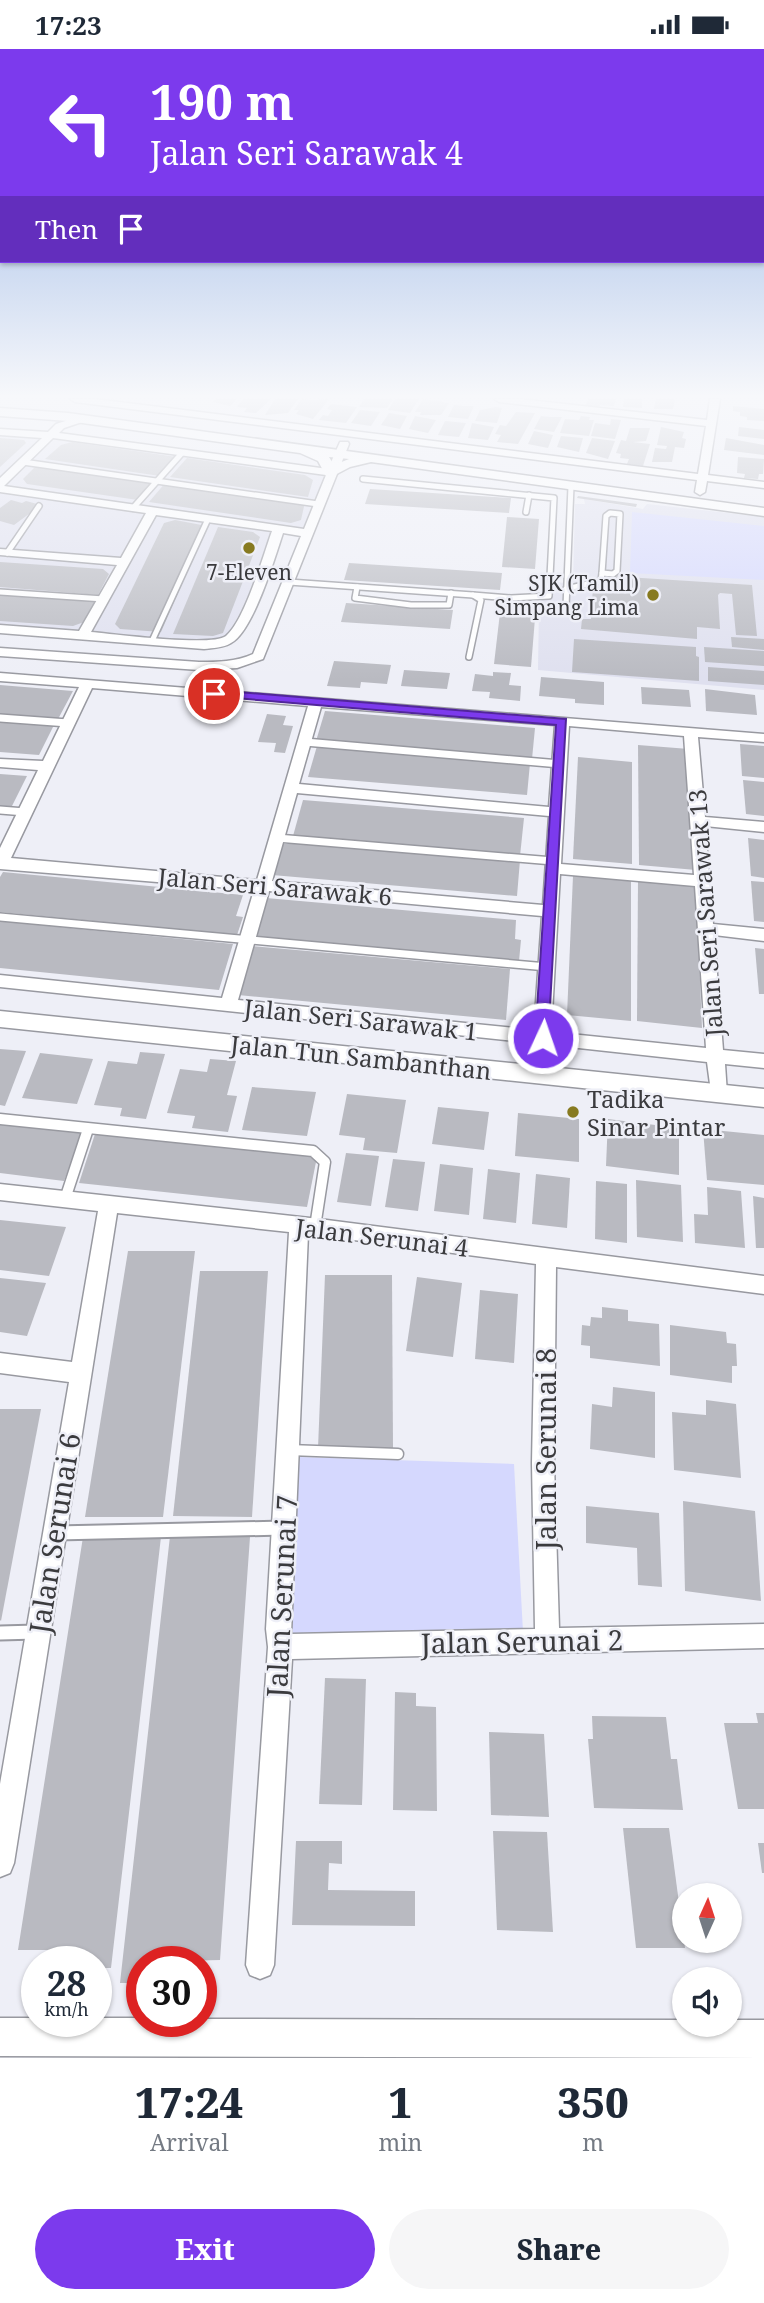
<!DOCTYPE html>
<style>
:root{--surface:#fff;--page:#f6f6f7;--text:#1f2937;--muted:#747a83;--accent:#7c3aed}
body{margin:0;font-family:"Noto Serif",serif;background:var(--page);color:var(--text);height:100vh;display:flex;flex-direction:column;font-size:26px;white-space:nowrap}
*{box-sizing:border-box;margin:0}
p{font-size:23px;color:var(--muted)}
.icon{flex:none;width:38px;height:38px;fill:none;stroke:currentColor;stroke-width:2;stroke-linecap:round;stroke-linejoin:round}
.map{position:relative;height:2009px;overflow:hidden}
.details{display:flex;flex-direction:column;background:var(--surface);flex:1}
.details>*{flex:none}
.guide{position:absolute;left:0px;top:0px;width:765px;height:214px;box-shadow:0 2px 5px #0004;background:#7c3aed;color:#fff;overflow:hidden}
.needle{width:46px;rotate:3deg}
.tools{position:absolute;left:672px;top:1834px;display:grid;gap:14px}
.tools a{display:grid;place-items:center;width:70px;height:70px;border-radius:50%;background:var(--surface);box-shadow:0 2px 5px #0004;font-size:35px}
.speed{position:absolute;left:21px;top:1897px;display:flex;gap:14px;font-size:35px;font-weight:700;text-align:center}
.speed>*{display:grid;place-content:center;width:91px;height:91px;border-radius:50%;background:var(--surface);box-shadow:0 2px 5px #0004;line-height:1}
.speed small{font-size:18px;font-weight:400}
.speed .limit{border:10px solid #d22;background:#fff;color:#111}
.pin{position:absolute;display:grid;place-items:center;width:60px;height:60px;color:#fff;margin:-30px;border:4px solid #fff;border-radius:50%;box-shadow:0 2px 7px #0007}
.me{position:absolute;width:77px;margin:-38px;rotate:3deg;stroke-linejoin:round;filter:drop-shadow(0 0 5px #0008)}
.turn{display:flex;align-items:center;gap:24px;height:147px;padding:0 35px;font-size:32px}
.turn .icon{width:91px;height:91px;stroke-width:2.5}
.turn b{display:block;font-size:49px;line-height:60px}
.then{display:flex;align-items:center;height:66px;padding:0 35px;background:#0003;gap:14px;font-size:26px}
.eta{display:flex;justify-content:space-evenly;align-items:center;height:119px;text-align:center}
.eta b{font-size:42px;font-weight:800;line-height:49px}
.cta{display:flex;gap:14px;margin-top:auto;padding:14px 35px}
.cta a{flex:1;height:80px;border-radius:42px;background:var(--accent);color:#fff;font-size:28px;font-weight:800;line-height:80px;text-align:center}
.cta a+a{background:var(--page);color:var(--text)}
.status{display:flex;justify-content:space-between;align-items:center;height:49px;padding:0 35px;background:var(--surface);direction:ltr}
.status svg{height:19px;fill:currentColor}
.map>svg:first-child{display:block}
.built{fill:#dfe0ef}
.green{fill:#d5d8fe}
.building{fill:#b9bac1}
.lines{fill:none;stroke-linecap:round;stroke-linejoin:round}
.lane-far3-casing{stroke:#9899a0;stroke-width:8}
.lane-far2-casing{stroke:#9899a0;stroke-width:10}
.lane-far1-casing{stroke:#9899a0;stroke-width:13}
.lane-casing{stroke:#9899a0;stroke-width:17}
.street-casing{stroke:#9899a0;stroke-width:3}
.secondary-casing{stroke:#9899a0;stroke-width:3}
.lane-far3{stroke:#fff;stroke-width:5}
.lane-far2{stroke:#fff;stroke-width:7}
.lane-far1{stroke:#fff;stroke-width:10}
.lane{stroke:#fff;stroke-width:13}
.street{fill:#fff;fill-rule:evenodd}
.secondary{fill:#fff;fill-rule:evenodd}
.route{fill:#7c3aed;stroke:#51269a;stroke-width:2}
.poi-dot{fill:#877a20;stroke:#eeeff7;stroke-width:2.5}
.labels{text-anchor:middle;dominant-baseline:central;stroke-width:5;stroke-linejoin:round;paint-order:stroke}
.far-poi-label{font-size:21px;fill:#3b3b3e;stroke:#eeeff7}
.street-label{font-size:24px;fill:#3b3b3e;stroke:#eeeff7}
.poi-label{font-size:24px;fill:#3b3b3e;stroke:#eeeff7;text-anchor:start}
.near-street-label{font-size:28px;fill:#3b3b3e;stroke:#eeeff7}
</style>
<div class="status"><b>17:23</b><svg viewBox="0 0 49 12"><path d="M0 12V9h3v3zM5 12V6h3v6zM10 12V3h3v9zM15 12V0h3v12zM26 1h20v11H26zM47 4h2v5h-2z"/></svg></div>
<div class="map">
<svg width="764" height="2009" viewBox="0 0 764 2009">
<rect width="100%" height="100%" fill="#eeeff7"/>
<g class="built">
<path d="M0 385 54 388 325 426 304 481 273 478 245 555 227 587 219 591 204 593 0 578Z"/>
<path d="M584 450 643 460 647 455 764 468V641L538 621 539 558 544 533 573 534 575 455H585Z"/>
</g>
<g class="green">
<path d="M632 463 764 477V531L630 524Z"/>
<path d="M298 1408 514 1415 523 1583 289 1589Z"/>
</g>
<g class="building">
<path d="M216 350H237L230 357 213 353Z"/>
<path d="M243 350H271L256 364 244 363 247 359 237 358Z"/>
<path d="M275 350H298L288 364 265 366Z"/>
<path d="M302 350 311 351 329 350 313 370 296 365 299 361H294Z"/>
<path d="M364 350H393L387 359 359 358Z"/>
<path d="M395 350H419L410 364 388 361Z"/>
<path d="M423 350 437 352 449 354 441 366H420L421 363H415Z"/>
<path d="M588 350H616L614 357 600 356 599 359 585 357Z"/>
<path d="M624 350H642V359L623 358Z"/>
<path d="M656 350H675L673 360H654Z"/>
<path d="M331 355 357 358 346 374 319 371 323 366 328 367 332 361 327 360Z"/>
<path d="M454 356 464 357H474L468 370 448 368Z"/>
<path d="M733 357 764 360V372L747 371V368L740 367V363L733 362Z"/>
<path d="M496 358 502 359 497 374 475 372 480 361Z"/>
<path d="M360 361 380 363 371 377 351 374Z"/>
<path d="M516 363 535 364 518 395 497 393 501 386 495 385 500 376 506 377Z"/>
<path d="M389 364 407 367 400 380 381 376Z"/>
<path d="M415 367 436 371 428 384 409 380Z"/>
<path d="M541 367 551 368H562L554 383 534 380Z"/>
<path d="M581 367 590 368 589 371H594L589 387 560 384 565 370 579 371Z"/>
<path d="M611 370 621 371 615 390 591 387 595 374 610 376Z"/>
<path d="M445 372 466 374 459 388 438 386Z"/>
<path d="M472 374 494 378 488 391 468 389Z"/>
<path d="M661 378 684 383 682 389 686 390 684 399 675 398 672 413H652L655 399 666 400 667 397 657 396Z"/>
<path d="M739 378 764 381V390L738 387Z"/>
<path d="M630 379H650L646 392 633 393 650 395 643 417 627 415 629 410 620 409 621 405 616 404 621 391 626 392Z"/>
<path d="M534 382 553 386 548 399 528 395Z"/>
<path d="M561 387 583 389 579 403 557 398Z"/>
<path d="M0 389 24 391 26 394 0 418Z"/>
<path d="M592 389 615 392 608 410 586 404Z"/>
<path d="M726 389 764 396V406L724 401Z"/>
<path d="M72 393 177 408 160 427 45 410 61 396Z"/>
<path d="M738 408 764 410 763 425H759L758 430 744 429 745 425 737 424Z"/>
<path d="M187 409 305 426 313 431 308 448 170 428Z"/>
<path d="M38 415 155 431 138 451 27 435 23 430Z"/>
<path d="M166 433 305 453 301 471 291 474 149 453Z"/>
<path d="M370 440 511 449 509 464 365 455Z"/>
<path d="M578 447 637 455 636 458 577 449Z"/>
<path d="M11 451 22 454 26 452 41 456 14 476 0 472V459Z"/>
<path d="M507 468 539 470 535 520 502 518Z"/>
<path d="M175 471 207 477 161 583 120 580 115 575 164 474Z"/>
<path d="M218 478 253 483 260 488 223 584 213 587 173 585Z"/>
<path d="M0 513 103 520 109 525 98 546 0 538Z"/>
<path d="M349 514 502 524 500 541 344 531Z"/>
<path d="M610 527 752 536 757 587 736 586 732 545 720 544 718 546 720 580 697 578V590L581 580 582 570H591L593 537 610 539Z"/>
<path d="M0 545 95 552 84 573 73 577 0 572Z"/>
<path d="M346 554 453 561 450 580 341 573Z"/>
<path d="M501 555 536 557 531 618 494 615Z"/>
<path d="M731 588 764 590V601L732 598Z"/>
<path d="M574 590 696 598V607L699 608V632L572 623Z"/>
<path d="M704 598 764 602V617L705 613Z"/>
<path d="M334 612 391 616 387 635 361 633 360 639 327 637Z"/>
<path d="M708 618 764 622V636L708 632Z"/>
<path d="M404 621 450 624 447 640 401 637Z"/>
<path d="M493 623 511 624 509 636 521 637 520 652 489 649 490 643 472 642 475 625 493 627Z"/>
<path d="M541 628 604 633V656L575 654V650L539 647Z"/>
<path d="M0 636 73 642 57 672 0 667Z"/>
<path d="M641 638 689 641 691 658 642 655Z"/>
<path d="M705 640 755 646 757 666 706 662Z"/>
<path d="M325 662 535 679 532 710 316 692Z"/>
<path d="M267 665 286 667 283 676 293 677 285 704 274 703 276 694 258 693Z"/>
<path d="M0 670 55 674 39 706 0 703Z"/>
<path d="M740 695 764 697V729L742 727Z"/>
<path d="M638 696 689 700 696 821 639 816Z"/>
<path d="M317 697 530 714 527 746 308 728Z"/>
<path d="M578 708 632 713V815L573 810Z"/>
<path d="M0 725 27 727 10 761 0 760Z"/>
<path d="M743 731 764 733V767L746 765Z"/>
<path d="M303 751 524 769 520 807 293 787Z"/>
<path d="M748 789 764 791V829L751 827Z"/>
<path d="M289 791 520 811 517 847 272 826 280 795H288Z"/>
<path d="M3 823 243 846 236 867 243 868 237 886 0 863V828Z"/>
<path d="M573 827 631 832V972L567 966Z"/>
<path d="M638 831 696 837 702 979 637 972Z"/>
<path d="M751 832 764 833V873L754 872Z"/>
<path d="M266 849 516 871 515 890 521 891 519 912 254 887Z"/>
<path d="M0 872 141 886 233 895 219 941 0 919Z"/>
<path d="M251 897 510 920 506 971 238 946Z"/>
<path d="M755 899 764 900V945H759Z"/>
<path d="M0 1000 26 1002 5 1057 0 1056Z"/>
<path d="M140 1003 165 1005 146 1070 120 1067 122 1059 94 1056 108 1012 137 1015Z"/>
<path d="M40 1004 93 1010 77 1055 22 1049Z"/>
<path d="M210 1010 236 1012 227 1046 237 1047 228 1083 192 1079 195 1067 167 1064 180 1020 207 1023Z"/>
<path d="M252 1038 316 1043 307 1087 242 1081Z"/>
<path d="M347 1045 406 1051 397 1104 363 1101 365 1089 339 1086Z"/>
<path d="M438 1058 489 1063 484 1101 432 1095Z"/>
<path d="M518 1064 579 1070V1113L515 1107Z"/>
<path d="M608 1070 679 1079V1126L606 1117Z"/>
<path d="M0 1074 83 1084 64 1132 0 1124Z"/>
<path d="M703 1080 764 1086V1136L707 1131Z"/>
<path d="M95 1085 317 1108 307 1158 79 1134Z"/>
<path d="M346 1104 379 1107 371 1157 337 1153Z"/>
<path d="M393 1110 425 1113 418 1162 385 1158Z"/>
<path d="M440 1115 473 1119 469 1166 434 1162Z"/>
<path d="M488 1120 520 1124 516 1174 483 1170Z"/>
<path d="M536 1125 570 1129 567 1179 532 1175Z"/>
<path d="M636 1131 681 1136 683 1193 637 1188Z"/>
<path d="M596 1132 627 1135V1194L595 1190Z"/>
<path d="M707 1138 741 1142 745 1199 695 1194 694 1165 708 1166Z"/>
<path d="M753 1147 764 1149V1199H756Z"/>
<path d="M0 1171 66 1178 49 1227 0 1221Z"/>
<path d="M128 1202H195L163 1468H85Z"/>
<path d="M200 1222H268L252 1468 173 1467Z"/>
<path d="M325 1226H392L393 1400 318 1399Z"/>
<path d="M417 1228 462 1234 453 1308 406 1302Z"/>
<path d="M0 1229 46 1234 27 1287 0 1283Z"/>
<path d="M480 1241 518 1245 514 1314 475 1310Z"/>
<path d="M602 1258 628 1261V1272L659 1275 660 1317 590 1309V1297L581 1296 582 1276 590 1277 591 1268 602 1269Z"/>
<path d="M670 1276 726 1283 727 1294 736 1295 737 1317H732V1334L670 1326Z"/>
<path d="M613 1338 655 1343V1409L590 1400 592 1355 612 1358Z"/>
<path d="M706 1351 736 1355 741 1429 674 1421 672 1363 706 1366Z"/>
<path d="M0 1360H41L1 1572 0 1571Z"/>
<path d="M683 1452 755 1462 761 1552 685 1542Z"/>
<path d="M586 1457 659 1464 662 1538 638 1536 637 1499 586 1494Z"/>
<path d="M170 1487 250 1488 220 1911 142 1913V1934H120Z"/>
<path d="M83 1488H161L111 1919H96V1913H75L77 1901H18Z"/>
<path d="M325 1629 366 1630 362 1756 319 1755Z"/>
<path d="M395 1643 416 1644V1657L436 1658 437 1762 393 1761Z"/>
<path d="M756 1664H764V1760H738L724 1674H758Z"/>
<path d="M592 1667 666 1668 671 1710H677L683 1761 594 1759 588 1690H593Z"/>
<path d="M489 1683 544 1685 549 1768 491 1766Z"/>
<path d="M623 1779H669L685 1899H636Z"/>
<path d="M493 1782 547 1783 553 1883 497 1881Z"/>
<path d="M296 1792H342V1815L329 1814 328 1841 415 1842V1877L292 1876Z"/>
<path d="M758 1794H764V1824H762Z"/>
</g>
<g class="lines">
<defs>
<g id="lane-far3">
<path d="M23 413 318 455"/>
<path d="M363 430 554 449 549 547 511 549 473 546"/>
<path d="M133 459 182 404"/>
<path d="M526 463 529 446"/>
<path d="M610 464 620 465 617 522 613 525 602 524 606 467Z"/>
<path d="M7 504 39 457"/>
<path d="M289 533 473 546 481 551 469 608"/>
<path d="M357 538 355 549 411 556H449L451 544"/>
<path d="M566 540 601 532 602 524"/>
<path d="M0 543 104 550"/>
<path d="M566 558 571 437"/>
<path d="M152 592 208 470"/>
</g>
<g id="lane-far2">
<path d="M0 669 68 674"/>
<path d="M305 693 560 715"/>
<path d="M0 761 25 763"/>
<path d="M277 789 553 812"/>
<path d="M0 868 547 918"/>
</g>
<g id="lane-far1">
<path d="M0 1070 313 1102 325 1113 315 1178"/>
<path d="M65 1150 88 1080"/>
<path d="M289 1401 398 1405"/>
</g>
<g id="lane">
<path d="M56 1484 283 1479"/>
<path d="M0 1584 36 1583"/>
</g>
<g id="street">
<path d="M70 350H95L698 425 706 377 499 353 494 350H520L707 371 710 350H720L708 426 764 433V439L707 432 705 443 700 446 695 443 697 431 75 353Z"/>
<path d="M81 367 86 370 85 372 64 379 59 384 328 420 340 393H348L349 395 263 610 237 619 199 621 0 607V599L199 613C218 613 235 613 253 605L301 487 283 484C275 508 253 583 231 594 223 599 213 599 204 600L0 584V576L79 582 117 516 0 506V500L121 509 146 464 0 443V429L42 389 0 386V380L48 383 56 375ZM53 389 326 426 304 480 4 437ZM156 466 272 482C263 507 245 571 226 587 212 598 114 585 91 583Z"/>
<path d="M0 624 764 685V693L698 688 705 768 764 773V783L705 777 713 875 764 880V892L714 886 723 1001 764 1005V1019L725 1015 727 1045 724 1050H712L707 1013 551 996 546 1032H534L531 1027 533 994 0 938V926L222 949 254 841 0 820V799L38 721 0 718V710L43 712 79 638 0 632ZM92 639 308 657 257 831 11 809ZM321 658 555 676 549 758 299 735ZM569 677 684 687 694 826 561 815ZM297 744 549 767 543 856 272 832ZM560 825 695 837 706 999 551 983ZM269 842 542 867 534 981 238 951Z"/>
<path d="M0 1135 319 1170 764 1227V1245L556 1218 554 1414 559 1579 764 1575V1599L292 1610 274 1916 270 1926 260 1930 250 1926 246 1916 268 1598 266 1580 289 1183 117 1164 14 1814 10 1824 0 1828V1735L69 1333 0 1324V1304L72 1313 98 1162 0 1151ZM308 1185 536 1215 532 1414 535 1580 291 1585Z"/>
</g>
<g id="secondary">
<path d="M0 359 68 364 764 459V467L371 413 350 418 331 428 326 427 318 412 300 404 68 372 0 367ZM329 408 349 410 334 416Z"/>
<path d="M0 962 764 1040V1058L0 978Z"/>
<path d="M0 1969H37V1972H96V1969H142V1972H201V1970L684 1971V1976H730V1971H764V2009L0 2007Z"/>
</g>
</defs>
<use href="#lane-far3" class="lane-far3-casing"/>
<use href="#lane-far2" class="lane-far2-casing"/>
<use href="#lane-far1" class="lane-far1-casing"/>
<use href="#lane" class="lane-casing"/>
<use href="#street" class="street-casing"/>
<use href="#secondary" class="secondary-casing"/>
<use href="#lane-far3" class="lane-far3"/>
<use href="#lane-far2" class="lane-far2"/>
<use href="#lane-far1" class="lane-far1"/>
<use href="#lane" class="lane"/>
<use href="#street" class="street"/>
<use href="#secondary" class="secondary"/>
</g>
<linearGradient id="sky" x2="0" y2="1"><stop stop-color="#88aae1"/><stop offset="0.55" stop-color="#f7f8fb"/><stop offset="1" stop-color="#f7f8fb" stop-opacity="0"/></linearGradient>
<rect width="764" height="631" fill="url(#sky)"/>
<path class="route" d="M214 641 566 670 548 993H537L535 989 556 676 210 647 208 645Z"/>
<g class="poi-dot">
<circle cx="249" cy="499" r="7"/>
<circle cx="653" cy="546" r="7"/>
<circle cx="573" cy="1063" r="7"/>
</g>
<g class="labels">
<g class="far-poi-label">
<text x="249" y="523">7-Eleven</text>
<text x="639" y="534" text-anchor="end">SJK (Tamil)<tspan x="639" dy="24">Simpang Lima</tspan></text>
</g>
<g class="street-label">
<text transform="translate(275 837) rotate(5)">Jalan Seri Sarawak 6</text>
<text transform="translate(705 864) rotate(-94)">Jalan Seri Sarawak 13</text>
<text transform="translate(361 970) rotate(6)">Jalan Seri Sarawak 1</text>
<text transform="translate(361 1008) rotate(6)">Jalan Tun Sambanthan</text>
<text transform="translate(382 1188) rotate(7)">Jalan Serunai 4</text>
</g>
<g class="poi-label">
<text x="587" y="1049">Tadika<tspan x="587" dy="28">Sinar Pintar</tspan></text>
</g>
<g class="near-street-label">
<text transform="translate(545 1400) rotate(-90)">Jalan Serunai 8</text>
<text transform="translate(54 1484) rotate(-81)">Jalan Serunai 6</text>
<text transform="translate(281 1547) rotate(-87)">Jalan Serunai 7</text>
<text transform="translate(522 1592) rotate(-1)">Jalan Serunai 2</text>
</g>
</g>
</svg>
<div class="tools">
<a><svg class="needle" viewBox="-14 -14 28 28"><path d="M0-13l5 13h-10z" fill="#e53935"/><path d="M0 13l5-13h-10z" fill="#747a83"/></svg></a>
<a><svg class="icon" aria-label="sound" viewBox="0 0 24 24"><path d="M4 9h4l5-4v14l-5-4H4zM17 9q2 3 0 6"/></svg></a>
</div>
<div class="speed"><div>28<small>km/h</small></div><div class="limit">30</div></div>
<div class="pin" style="left:214px;top:645px;background:#d93025"><svg class="icon" aria-label="arrive" viewBox="0 0 24 24"><path d="M6 21V4h12l-3 4 3 4H6"/></svg></div>
<svg class="me" style="left:543px;top:989px" viewBox="-20 -20 40 40"><circle r="17" fill="#7c3aed" stroke="#fff" stroke-width="3"/><path d="M0-11L8 9 0 5-8 9z" fill="#fff"/></svg>
<div class="guide">
<div class="turn"><svg class="icon" aria-label="left" viewBox="0 0 24 24"><path d="M17 20v-9H6M10 6l-5 5 5 5"/></svg><div><b>190 m</b>Jalan Seri Sarawak 4</div></div>
<div class="then">Then<svg class="icon" aria-label="arrive" viewBox="0 0 24 24"><path d="M6 21V4h12l-3 4 3 4H6"/></svg></div>
</div>
</div>
<section class="details">
<div class="eta">
<div><b>17:24</b><p>Arrival</p></div>
<div><b>1</b><p>min</p></div>
<div><b>350</b><p>m</p></div>
</div>
<div class="cta"><a>Exit</a><a>Share</a></div>
</section>
